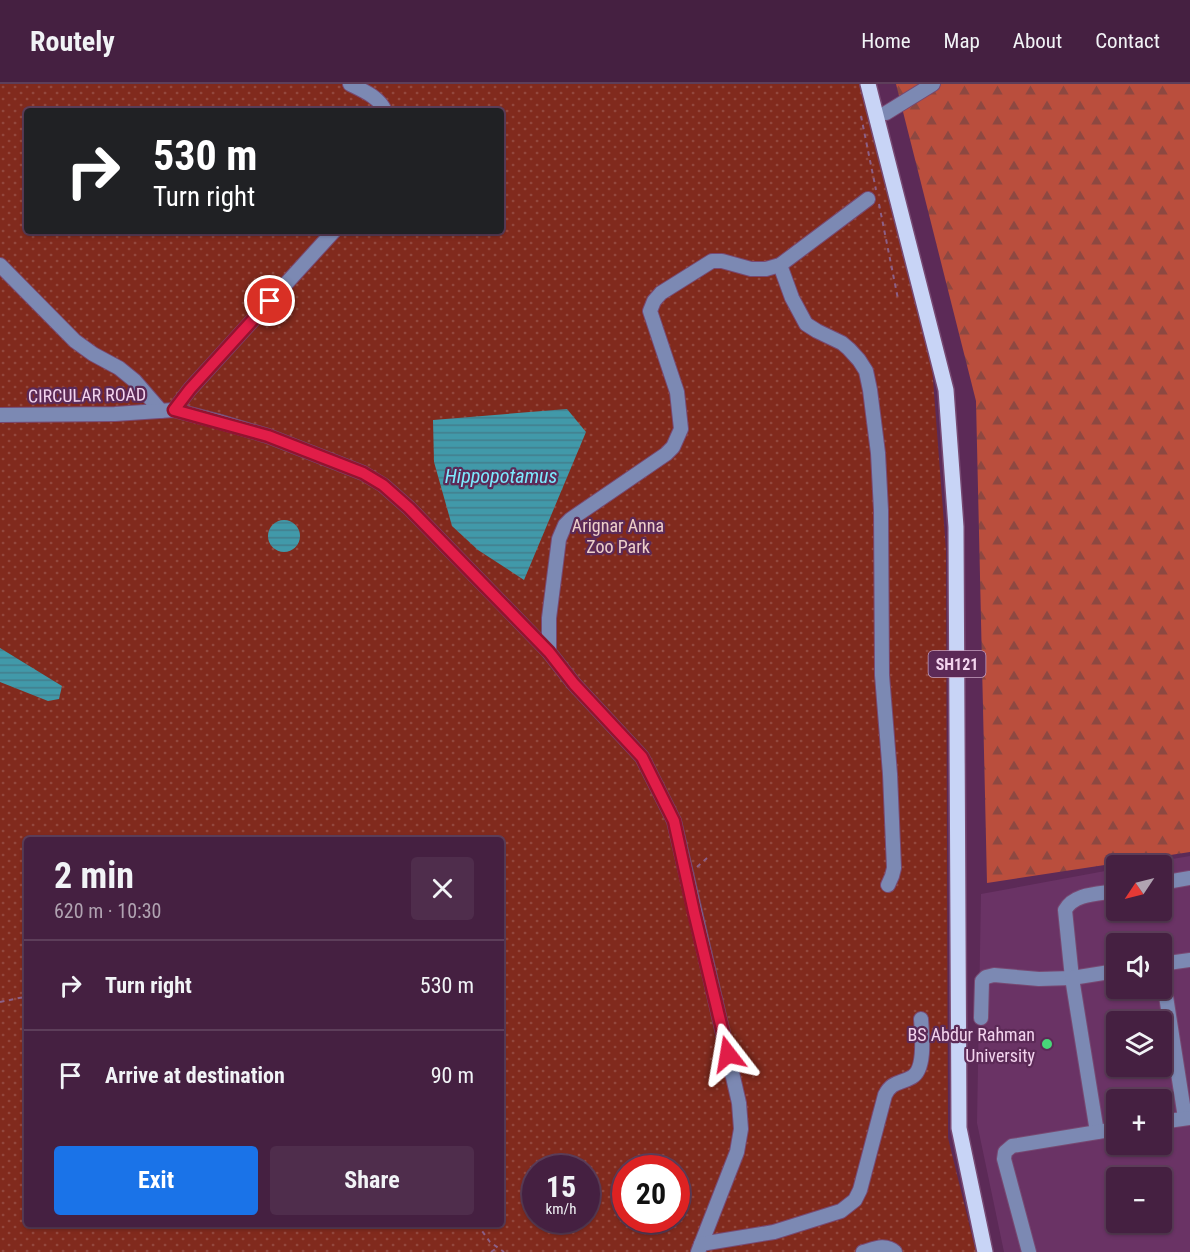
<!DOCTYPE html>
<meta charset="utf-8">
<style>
:root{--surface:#452041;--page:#4f2d4c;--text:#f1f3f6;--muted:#b0a3b1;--line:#5d3e5a;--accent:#1a73e8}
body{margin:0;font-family:"Roboto Condensed",sans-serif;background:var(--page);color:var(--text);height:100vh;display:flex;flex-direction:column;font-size:22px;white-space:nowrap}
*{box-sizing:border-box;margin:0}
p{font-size:20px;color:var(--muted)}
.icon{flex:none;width:33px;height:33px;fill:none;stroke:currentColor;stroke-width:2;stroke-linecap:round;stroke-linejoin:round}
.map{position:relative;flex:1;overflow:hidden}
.side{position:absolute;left:24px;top:753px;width:480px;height:390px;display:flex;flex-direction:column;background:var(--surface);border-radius:6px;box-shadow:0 2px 4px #0004,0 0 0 2px var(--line)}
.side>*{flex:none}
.guide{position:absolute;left:24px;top:24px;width:480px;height:126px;border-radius:6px;box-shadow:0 2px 4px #0004,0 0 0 2px var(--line);background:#202124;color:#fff;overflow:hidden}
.needle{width:39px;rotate:235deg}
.fabs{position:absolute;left:1106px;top:771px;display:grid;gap:12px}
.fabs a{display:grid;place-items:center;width:66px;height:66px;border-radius:6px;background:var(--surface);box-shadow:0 2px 4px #0004,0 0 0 2px var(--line);font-size:30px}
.speed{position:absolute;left:522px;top:1071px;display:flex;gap:12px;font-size:30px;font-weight:700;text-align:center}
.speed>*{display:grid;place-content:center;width:78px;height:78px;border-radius:50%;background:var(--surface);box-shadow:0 2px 4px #0004,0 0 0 2px var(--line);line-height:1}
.speed small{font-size:15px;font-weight:400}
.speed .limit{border:9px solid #d22;background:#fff;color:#111}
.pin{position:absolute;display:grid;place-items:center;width:51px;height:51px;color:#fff;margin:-26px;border:3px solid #fff;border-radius:50%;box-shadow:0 2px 6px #0007}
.me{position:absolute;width:66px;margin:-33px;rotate:346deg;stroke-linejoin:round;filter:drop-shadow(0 0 4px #0008)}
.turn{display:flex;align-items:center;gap:21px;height:126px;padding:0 30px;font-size:27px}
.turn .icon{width:78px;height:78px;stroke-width:2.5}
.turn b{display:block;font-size:42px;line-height:51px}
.round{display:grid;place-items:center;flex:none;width:63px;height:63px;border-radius:6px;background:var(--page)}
.headline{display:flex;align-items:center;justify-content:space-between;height:102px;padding:0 30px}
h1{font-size:36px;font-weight:700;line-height:45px}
.button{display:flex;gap:12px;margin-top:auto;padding:12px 30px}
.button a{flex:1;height:69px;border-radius:6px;background:var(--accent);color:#fff;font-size:24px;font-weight:700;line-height:69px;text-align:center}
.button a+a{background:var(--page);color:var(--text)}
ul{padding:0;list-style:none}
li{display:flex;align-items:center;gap:18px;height:90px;padding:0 30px;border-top:2px solid var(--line)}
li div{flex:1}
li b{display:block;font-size:22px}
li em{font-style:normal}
header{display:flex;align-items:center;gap:36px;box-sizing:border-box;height:84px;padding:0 30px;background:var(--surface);border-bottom:2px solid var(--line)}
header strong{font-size:28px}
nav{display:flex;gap:33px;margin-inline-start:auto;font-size:21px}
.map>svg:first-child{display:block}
.built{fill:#6a3365;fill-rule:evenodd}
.forest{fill:url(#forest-firs)}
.park{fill:url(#park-dots);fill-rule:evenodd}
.water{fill:url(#water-rules)}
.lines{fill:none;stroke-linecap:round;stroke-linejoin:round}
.minor-casing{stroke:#774972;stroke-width:16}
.major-casing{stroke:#774972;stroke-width:18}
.path{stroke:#8c6087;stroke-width:2;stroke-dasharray:4.5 4.5;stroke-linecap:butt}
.minor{stroke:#7c89b3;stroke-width:14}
.major{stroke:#c8d4f6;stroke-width:15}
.route-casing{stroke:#92132f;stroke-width:15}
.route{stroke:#e11d48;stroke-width:10}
.poi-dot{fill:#47d779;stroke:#5c2a57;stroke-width:2}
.labels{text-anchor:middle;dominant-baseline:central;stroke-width:4.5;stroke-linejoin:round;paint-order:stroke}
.shield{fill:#5c2a57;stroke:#c6a1c1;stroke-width:1.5}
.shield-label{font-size:16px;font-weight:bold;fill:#f3d4ee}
.street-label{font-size:18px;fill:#f3d4ee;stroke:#5c2a57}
.park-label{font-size:18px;fill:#edcfc9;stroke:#5c2a57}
.poi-label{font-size:18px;fill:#f3d4ee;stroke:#5c2a57;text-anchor:end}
.water-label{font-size:20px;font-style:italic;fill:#7deafe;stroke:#5c2a57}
</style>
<header>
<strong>Routely</strong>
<nav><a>Home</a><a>Map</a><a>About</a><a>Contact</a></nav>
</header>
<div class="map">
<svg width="1190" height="1168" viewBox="0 0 1190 1168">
<defs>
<pattern id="forest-firs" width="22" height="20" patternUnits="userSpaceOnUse" patternTransform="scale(1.5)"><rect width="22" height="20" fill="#ba4e3d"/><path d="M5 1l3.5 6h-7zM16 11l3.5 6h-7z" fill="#8d4841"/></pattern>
<pattern id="park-dots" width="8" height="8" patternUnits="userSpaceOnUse" patternTransform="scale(1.5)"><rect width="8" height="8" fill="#812a1d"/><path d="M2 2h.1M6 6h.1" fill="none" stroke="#93483e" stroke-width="1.8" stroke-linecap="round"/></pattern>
<pattern id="water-rules" width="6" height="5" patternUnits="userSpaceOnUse" patternTransform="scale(1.5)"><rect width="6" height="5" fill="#4199a9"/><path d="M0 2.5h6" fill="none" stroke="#437e8c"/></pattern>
</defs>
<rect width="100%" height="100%" fill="#5c2a57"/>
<path class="built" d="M1190 772V1168H1004L977 1039 981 810 1116 785V826H1161V782L1136 781ZM1116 860H1161V904H1116ZM1116 938H1161V982H1116ZM1116 1016H1161V1060H1116ZM1116 1094H1161V1138H1116Z"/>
<path class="forest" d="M896 0H1190V768L987 799 976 317Z"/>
<path class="park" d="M0 0H863L930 256 946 466 948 1054 976 1168H0ZM27 27H501V147H27ZM27 756H501V1140H27ZM536 1084H586V1136H536ZM626 1084H676V1136H626Z"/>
<g class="water">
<path d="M567 325 586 348 524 496 478 466 452 442 434 378 433 336Z"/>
<circle cx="284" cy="452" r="16"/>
<path d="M0 564 62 602 59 615 48 617 0 598Z"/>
</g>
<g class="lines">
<defs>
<g id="minor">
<path d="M350 0C364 7 379 13 385 27"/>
<path d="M886 29 933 0"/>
<path d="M0 181 75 257 93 270 119 284 135 297 161 327"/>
<path d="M780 181 792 214 806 240 817 247 842 259 849 265 859 276 866 287 870 306 878 369 881 426 882 591 890 690 894 784 892 792 888 801"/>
<path d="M174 326 190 305 334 147"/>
<path d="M0 331 115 330 174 326 217 337 268 352 363 389 383 401 409 424 549 568 574 600 642 673 674 737 739 1019 741 1045 737 1068 698 1168"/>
<path d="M549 568V534L559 455 565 441 571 435 666 370 673 363 681 345 677 308 650 227 654 217 661 209 712 177H722L751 185H766L780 181 868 115"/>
<path d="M1161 799 1190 794"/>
<path d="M1161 880 1185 1034"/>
<path d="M1161 880 1190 876"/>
<path d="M981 934 982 897 986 893 994 891 1039 895 1072 894 1065 826C1074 809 1099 810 1116 807"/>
<path d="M1161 1038 1190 1034"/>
<path d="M1097 1048 1072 894 1116 887"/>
<path d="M701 1160 774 1148 841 1127 855 1116 860 1106 885 1011C892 997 900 1000 912 993 926 985 922 950 921 935"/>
<path d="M863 1168C874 1165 885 1159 895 1168"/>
<path d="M1029 1168 1004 1075 1005 1068 1012 1062 1116 1045"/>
</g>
<path id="major" d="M868 0 946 306 956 443 959 1044 985 1168"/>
</defs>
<use href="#minor" class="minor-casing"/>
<use href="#major" class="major-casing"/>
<g class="path">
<path d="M861 32 876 106"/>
<path d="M879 120 898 215"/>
<path d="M697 783 707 774"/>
<path d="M0 918 24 913 27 914"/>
<path d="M477 1140 490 1158 504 1168"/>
<path d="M491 1168 497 1164"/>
</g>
<use href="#minor" class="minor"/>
<use href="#major" class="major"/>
</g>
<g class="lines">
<defs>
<path id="route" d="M270 217 190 305 174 326 268 352 363 389 383 401 409 424 549 568 574 600 642 673 674 737 694 828 728 970"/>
</defs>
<use href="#route" class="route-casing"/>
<use href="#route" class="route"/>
</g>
<circle class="poi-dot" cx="1047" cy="960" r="6"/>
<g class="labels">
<rect class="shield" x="928.5" y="567" width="57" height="26" rx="4.5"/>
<g class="shield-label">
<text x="957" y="580">SH121</text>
</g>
<g class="street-label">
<text transform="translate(87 311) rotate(-1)">CIRCULAR ROAD</text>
</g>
<g class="park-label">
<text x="618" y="441">Arignar Anna<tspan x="618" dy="21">Zoo Park</tspan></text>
</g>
<g class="poi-label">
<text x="1035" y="950">BS Abdur Rahman<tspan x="1035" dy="21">University</tspan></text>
</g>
<g class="water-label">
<text x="501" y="392">Hippopotamus</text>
</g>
</g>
</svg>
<div class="fabs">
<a><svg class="needle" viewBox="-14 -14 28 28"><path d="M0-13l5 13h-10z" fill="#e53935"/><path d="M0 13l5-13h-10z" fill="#b0a3b1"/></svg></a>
<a><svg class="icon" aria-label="sound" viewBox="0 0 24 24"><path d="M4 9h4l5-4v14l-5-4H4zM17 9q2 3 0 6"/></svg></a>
<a><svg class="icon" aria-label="layers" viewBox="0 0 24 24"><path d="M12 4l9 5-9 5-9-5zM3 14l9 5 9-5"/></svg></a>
<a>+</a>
<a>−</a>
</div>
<div class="speed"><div>15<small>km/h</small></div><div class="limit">20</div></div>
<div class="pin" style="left:270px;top:217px;background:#d93025"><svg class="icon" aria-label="arrive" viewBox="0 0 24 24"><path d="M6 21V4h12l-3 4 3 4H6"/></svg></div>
<svg class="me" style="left:728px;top:970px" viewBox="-20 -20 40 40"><path d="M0-17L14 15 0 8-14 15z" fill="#e11d48" stroke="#fff" stroke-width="4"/></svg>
<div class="guide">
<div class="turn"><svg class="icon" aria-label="right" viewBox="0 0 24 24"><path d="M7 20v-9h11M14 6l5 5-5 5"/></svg><div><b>530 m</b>Turn right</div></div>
</div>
<section class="side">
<div class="headline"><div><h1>2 min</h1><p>620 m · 10:30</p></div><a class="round"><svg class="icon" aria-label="close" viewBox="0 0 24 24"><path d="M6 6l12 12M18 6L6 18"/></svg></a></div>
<ul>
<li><svg class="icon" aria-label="right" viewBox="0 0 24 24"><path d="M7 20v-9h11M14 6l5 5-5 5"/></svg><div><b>Turn right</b></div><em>530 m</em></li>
<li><svg class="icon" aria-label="arrive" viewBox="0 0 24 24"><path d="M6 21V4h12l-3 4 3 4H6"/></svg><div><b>Arrive at destination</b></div><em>90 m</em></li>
</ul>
<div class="button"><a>Exit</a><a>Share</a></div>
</section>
</div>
